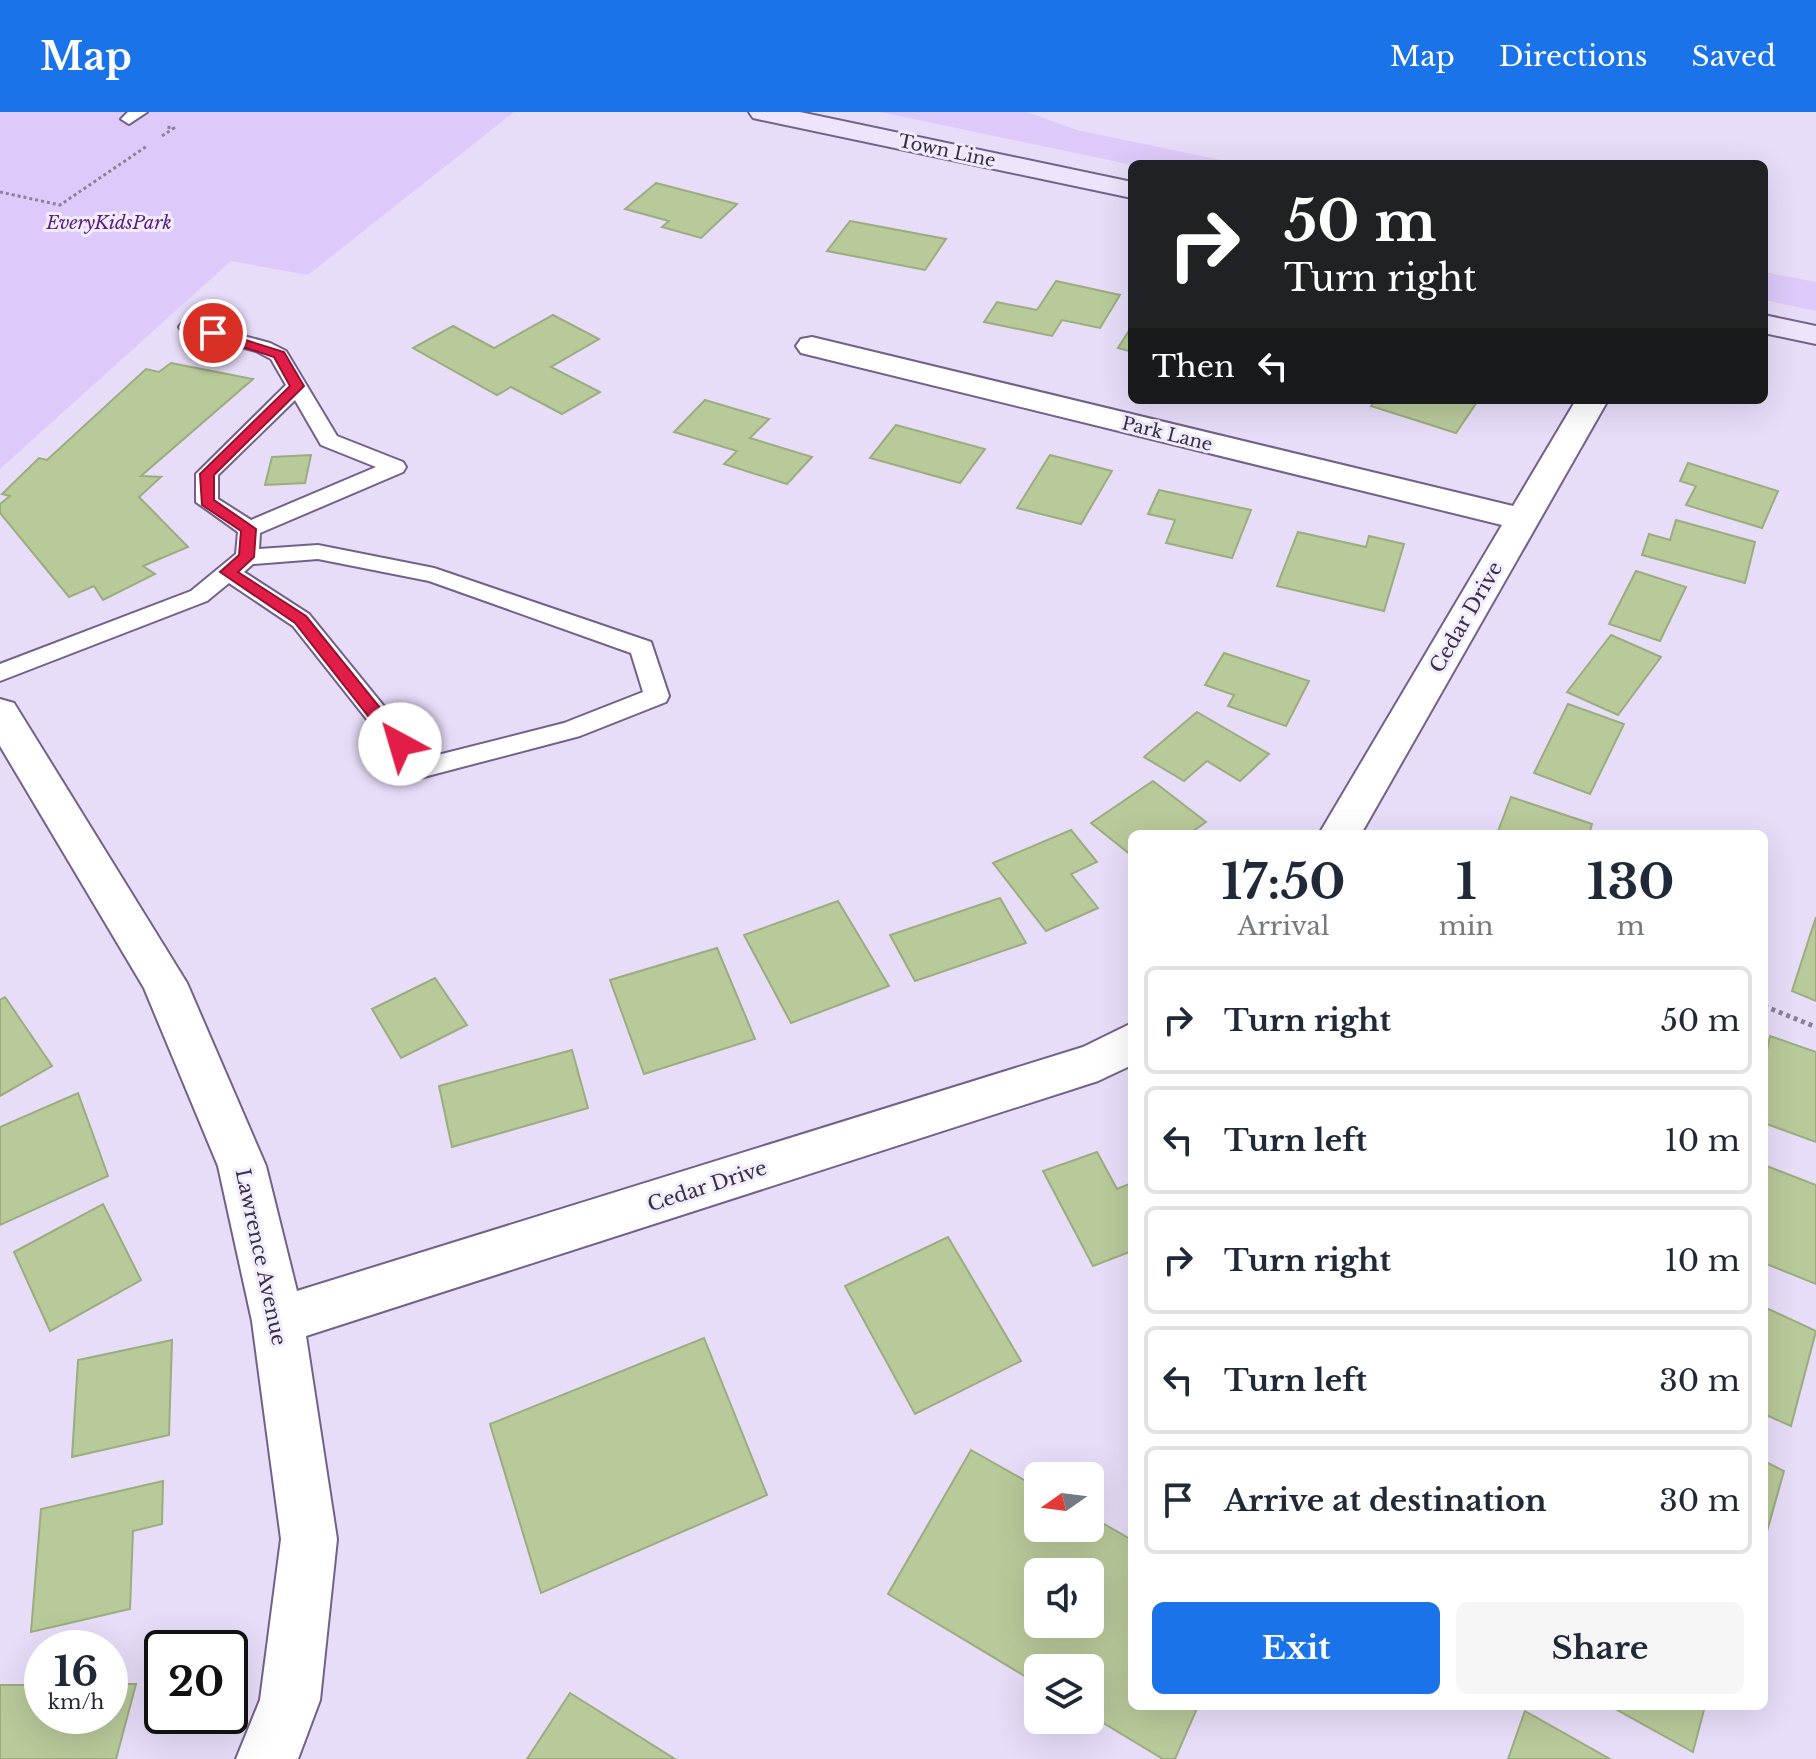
<!DOCTYPE html>
<style>
:root{--surface:#fff;--page:#f6f6f7;--text:#1f2937;--muted:#747a83;--line:#e0e1e3;--accent:#1a73e8}
body{margin:0;font-family:"Libre Baskerville",serif;background:var(--page);color:var(--text);height:100vh;display:flex;flex-direction:column;font-size:30px;white-space:nowrap}
*{box-sizing:border-box;margin:0}
p{font-size:26px;color:var(--muted)}
.icon{flex:none;width:44px;height:44px;fill:none;stroke:currentColor;stroke-width:2;stroke-linecap:round;stroke-linejoin:round}
.map{position:relative;flex:1;overflow:hidden}
.details{position:absolute;left:1128px;top:718px;width:640px;height:880px;display:flex;flex-direction:column;background:var(--surface);border-radius:12px;box-shadow:0 8px 32px #0002}
.details>*{flex:none}
.hud{position:absolute;left:1128px;top:48px;width:640px;height:244px;border-radius:12px;box-shadow:0 8px 32px #0002;background:#202124;color:#fff;overflow:hidden}
.needle{width:52px;rotate:256deg}
.tools{position:absolute;left:1024px;top:1350px;display:grid;gap:16px}
.tools a{display:grid;place-items:center;width:80px;height:80px;border-radius:12px;background:var(--surface);box-shadow:0 8px 32px #0002;font-size:40px}
.speed{position:absolute;left:24px;top:1518px;display:flex;gap:16px;font-size:40px;font-weight:700;text-align:center}
.speed>*{display:grid;place-content:center;width:104px;height:104px;border-radius:50%;background:var(--surface);box-shadow:0 8px 32px #0002;line-height:1}
.speed small{font-size:20px;font-weight:400}
.speed .limit{border:4px solid #111;border-radius:12px;background:#fff;color:#111}
.pin{position:absolute;display:grid;place-items:center;width:68px;height:68px;color:#fff;margin:-34px;border:4px solid #fff;border-radius:50%;box-shadow:0 2px 8px #0007}
.me{position:absolute;width:88px;margin:-44px;rotate:321deg;stroke-linejoin:round;filter:drop-shadow(0 0 6px #0008)}
.turn{display:flex;align-items:center;gap:28px;height:168px;padding:0 24px;font-size:36px}
.turn .icon{width:104px;height:104px;stroke-width:2.5}
.turn b{display:block;font-size:56px;line-height:68px}
.then{display:flex;align-items:center;height:76px;padding:0 24px;background:#0003;gap:16px;font-size:30px}
.eta{display:flex;justify-content:space-evenly;align-items:center;height:136px;text-align:center}
.eta b{font-size:48px;font-weight:800;line-height:56px}
.primary-button{display:flex;gap:16px;margin-top:auto;padding:16px 24px}
.primary-button a{flex:1;height:92px;border-radius:12px;background:var(--accent);color:#fff;font-size:32px;font-weight:800;line-height:92px;text-align:center}
.primary-button a+a{background:var(--page);color:var(--text)}
ul{padding:0;list-style:none}
li{display:flex;align-items:center;gap:24px;height:108px;margin:0 16px 12px;padding:0 8px;border:4px solid var(--line);border-radius:12px}
li div{flex:1}
li b{display:block;font-size:30px}
li em{font-style:normal}
header{display:flex;align-items:center;gap:48px;box-sizing:border-box;height:112px;padding:0 40px;background:var(--accent);color:#fff}
header strong{font-size:38px}
nav{display:flex;gap:44px;margin-inline-start:auto;font-size:28px}
.map>svg:first-child{display:block}
.green{fill:#decafa}
.building{fill:#b8c99a;stroke:#9bac7e;stroke-width:2;fill-rule:evenodd}
.lines{fill:none;stroke-linecap:round;stroke-linejoin:round}
.lane-casing{stroke:#73618a;stroke-width:4}
.street-casing{stroke:#73618a;stroke-width:4}
.secondary-casing{stroke:#73618a;stroke-width:4}
.path-far1{stroke:#8a8198;stroke-width:3;stroke-dasharray:3 3;stroke-linecap:butt}
.path{stroke:#8a8198;stroke-width:5;stroke-dasharray:4 4;stroke-linecap:butt}
.lane{fill:#fff;fill-rule:evenodd}
.street{fill:#fff;fill-rule:evenodd}
.secondary{fill:#eee4fb;fill-rule:evenodd}
.route{fill:#e11d48;stroke:#92132f;stroke-width:2}
.labels{text-anchor:middle;dominant-baseline:central;stroke-width:6;stroke-linejoin:round;paint-order:stroke}
.far-street-label{font-size:18px;fill:#383042;stroke:#f3ecff}
.far-park-label{font-size:18px;font-style:italic;fill:#542082;stroke:#f3ecff}
.street-label{font-size:20px;fill:#383042;stroke:#f3ecff}
</style>
<header>
<strong>Map</strong>
<nav><a>Map</a><a>Directions</a><a>Saved</a></nav>
</header>
<div class="map">
<svg width="1816" height="1647" viewBox="0 0 1816 1647">
<rect width="100%" height="100%" fill="#e8ddf9"/>
<g class="green">
<path d="M0 0H514L308 163 231 149 0 357Z"/>
<path d="M880 0H1027L1077 18 1240 52 1132 53Z"/>
<path d="M1764 160 1816 170V199L1764 188Z"/>
</g>
<g class="building">
<path d="M656 71 737 92 701 126 662 115 669 109 625 97Z"/>
<path d="M850 109 946 127 925 158 827 139Z"/>
<path d="M1056 169 1120 183 1100 216 1062 208 1052 224 984 210 997 190 1037 198Z"/>
<path d="M553 203 599 227 551 255 600 280 562 302 511 275 497 283 413 236 453 214 494 236Z"/>
<path d="M1132 214V240L1118 236Z"/>
<path d="M171 251 253 267 141 364 161 365 139 385 188 435 143 454 155 462 103 488 94 474 69 485 0 401V392L10 384 2 382 39 346 47 348 146 257 159 260Z"/>
<path d="M705 288 769 307 750 326 812 345 787 372 724 352 737 339 674 320Z"/>
<path d="M1376 288H1472L1477 290 1456 321 1371 294Z"/>
<path d="M896 313 985 337 960 371 870 346Z"/>
<path d="M311 343 305 371 265 373 272 345Z"/>
<path d="M1050 343 1112 359 1081 412 1017 396Z"/>
<path d="M1688 351 1778 379 1762 416 1686 393 1696 374 1680 369Z"/>
<path d="M1159 378 1251 398 1232 446 1166 431 1175 408 1148 402Z"/>
<path d="M1676 408 1755 430 1745 471 1642 443 1649 422 1670 428Z"/>
<path d="M1298 420 1366 435 1369 424 1404 432 1384 499 1277 474Z"/>
<path d="M1636 459 1686 475 1660 529 1609 512Z"/>
<path d="M1611 523 1661 545 1618 603 1567 580Z"/>
<path d="M1224 541 1309 569 1286 614 1228 594 1234 583 1205 573Z"/>
<path d="M1568 592 1624 612 1590 682 1534 661Z"/>
<path d="M1197 600 1269 642 1240 669 1207 649 1184 669 1144 645Z"/>
<path d="M1153 669 1206 710 1189 722H1132V744L1091 711Z"/>
<path d="M1511 685 1592 712 1589 722H1497Z"/>
<path d="M1071 718 1097 750 1071 762 1098 796 1046 819 993 751Z"/>
<path d="M1000 786 1026 831 915 869 890 823Z"/>
<path d="M838 789 889 874 791 911 744 823Z"/>
<path d="M1816 805V889L1792 879Z"/>
<path d="M717 836 755 927 644 962 610 868Z"/>
<path d="M435 866 467 913 401 946 372 897Z"/>
<path d="M5 885 52 954 0 984V888Z"/>
<path d="M1770 924 1816 940V1030L1764 1011V952Z"/>
<path d="M572 938 588 996 452 1035 439 974Z"/>
<path d="M78 981 108 1064 0 1113V1015Z"/>
<path d="M1097 1040 1117 1077 1132 1071V1139L1093 1154 1043 1059Z"/>
<path d="M1764 1053 1816 1073V1172L1764 1151Z"/>
<path d="M103 1092 141 1168 50 1219 14 1140Z"/>
<path d="M948 1125 1021 1249 915 1302 845 1174Z"/>
<path d="M1764 1195 1816 1219 1791 1314 1764 1302Z"/>
<path d="M704 1226 767 1383 541 1481 490 1312Z"/>
<path d="M172 1228 169 1323 72 1345 78 1248Z"/>
<path d="M971 1338 1038 1376V1416H1090V1404L1132 1428V1594H1198L1175 1647H1163L1090 1603V1556H1038V1572L888 1482ZM1038 1460H1090V1512H1038Z"/>
<path d="M1764 1349 1784 1359 1764 1430Z"/>
<path d="M163 1369 162 1412 133 1419 130 1497 31 1520 41 1397Z"/>
<path d="M110 1572H136L116 1647H0V1573H42V1604H110Z"/>
<path d="M570 1581 675 1647H527Z"/>
<path d="M1610 1594H1705L1693 1640Z"/>
<path d="M1525 1599 1610 1647H1508Z"/>
</g>
<g class="lines">
<defs>
<g id="lane">
<path d="M128 0H147L129 12 121 7Z"/>
<path d="M189 209 270 231 286 239 337 324 403 350 406 355 403 360 260 421 259 437 318 433 434 456 651 530 669 584 666 590 580 624 420 666 411 663 293 514 229 471 207 489 0 569V552L191 479 236 442 238 420 196 390V362L286 273 271 247 256 239 182 219 179 215 182 211ZM295 288 321 333 376 355 251 408 218 387V363ZM318 447 429 469 631 541 643 580 564 611 426 646 309 502 244 460 253 452Z"/>
</g>
<g id="street">
<path d="M812 225 1513 394 1576 288H1608L1361 722H1319L1502 413 801 241 796 234 801 227Z"/>
<path d="M0 587 14 591 187 871 266 1054 297 1179 1083 935 1132 911V953L1098 969 306 1224 337 1427 320 1588 298 1647H236L260 1588 281 1427 252 1209 218 1054 144 876 0 634Z"/>
</g>
<g id="secondary">
<path d="M749 0H800L1132 70V86L762 8 753 6Z"/>
<path d="M1764 203 1816 214V232L1764 221Z"/>
</g>
</defs>
<use href="#lane" class="lane-casing"/>
<use href="#street" class="street-casing"/>
<use href="#secondary" class="secondary-casing"/>
<g class="path-far1">
<path d="M162 24 174 16 165 15"/>
<path d="M0 80 60 93 147 34"/>
</g>
<path class="path" d="M1764 894 1816 915"/>
<use href="#lane" class="lane"/>
<use href="#street" class="street"/>
<use href="#secondary" class="secondary"/>
</g>
<path class="route" d="M213 218 284 240 304 274 214 363V388L256 417 254 445 238 460 306 504 406 628 408 632 406 637H394L295 511 220 460 239 443 241 419 202 393 200 362 290 274 274 245 209 224V219Z"/>
<g class="labels">
<g class="far-street-label">
<text transform="translate(947 39) rotate(12)">Town Line</text>
<text transform="translate(1167 322) rotate(14)">Park Lane</text>
</g>
<g class="far-park-label">
<text x="109" y="111">EveryKidsPark</text>
</g>
<g class="street-label">
<text transform="translate(1466 505) rotate(-60)">Cedar Drive</text>
<text transform="translate(707 1074) rotate(-18)">Cedar Drive</text>
<text transform="translate(261 1145) rotate(78)">Lawrence Avenue</text>
</g>
</g>
</svg>
<div class="tools">
<a><svg class="needle" viewBox="-14 -14 28 28"><path d="M0-13l5 13h-10z" fill="#e53935"/><path d="M0 13l5-13h-10z" fill="#747a83"/></svg></a>
<a><svg class="icon" aria-label="sound" viewBox="0 0 24 24"><path d="M4 9h4l5-4v14l-5-4H4zM17 9q2 3 0 6"/></svg></a>
<a><svg class="icon" aria-label="layers" viewBox="0 0 24 24"><path d="M12 4l9 5-9 5-9-5zM3 14l9 5 9-5"/></svg></a>
</div>
<div class="speed"><div>16<small>km/h</small></div><div class="limit">20</div></div>
<div class="pin" style="left:213px;top:221px;background:#d93025"><svg class="icon" aria-label="arrive" viewBox="0 0 24 24"><path d="M6 21V4h12l-3 4 3 4H6"/></svg></div>
<svg class="me" style="left:400px;top:632px" viewBox="-20 -20 40 40"><circle r="19" fill="#fff"/><path d="M0-13L10 11 0 6-10 11z" fill="#e11d48"/></svg>
<div class="hud">
<div class="turn"><svg class="icon" aria-label="right" viewBox="0 0 24 24"><path d="M7 20v-9h11M14 6l5 5-5 5"/></svg><div><b>50 m</b>Turn right</div></div>
<div class="then">Then<svg class="icon" aria-label="left" viewBox="0 0 24 24"><path d="M17 20v-9H6M10 6l-5 5 5 5"/></svg></div>
</div>
<section class="details">
<div class="eta">
<div><b>17:50</b><p>Arrival</p></div>
<div><b>1</b><p>min</p></div>
<div><b>130</b><p>m</p></div>
</div>
<ul>
<li><svg class="icon" aria-label="right" viewBox="0 0 24 24"><path d="M7 20v-9h11M14 6l5 5-5 5"/></svg><div><b>Turn right</b></div><em>50 m</em></li>
<li><svg class="icon" aria-label="left" viewBox="0 0 24 24"><path d="M17 20v-9H6M10 6l-5 5 5 5"/></svg><div><b>Turn left</b></div><em>10 m</em></li>
<li><svg class="icon" aria-label="right" viewBox="0 0 24 24"><path d="M7 20v-9h11M14 6l5 5-5 5"/></svg><div><b>Turn right</b></div><em>10 m</em></li>
<li><svg class="icon" aria-label="left" viewBox="0 0 24 24"><path d="M17 20v-9H6M10 6l-5 5 5 5"/></svg><div><b>Turn left</b></div><em>30 m</em></li>
<li><svg class="icon" aria-label="arrive" viewBox="0 0 24 24"><path d="M6 21V4h12l-3 4 3 4H6"/></svg><div><b>Arrive at destination</b></div><em>30 m</em></li>
</ul>
<div class="primary-button"><a>Exit</a><a>Share</a></div>
</section>
</div>
